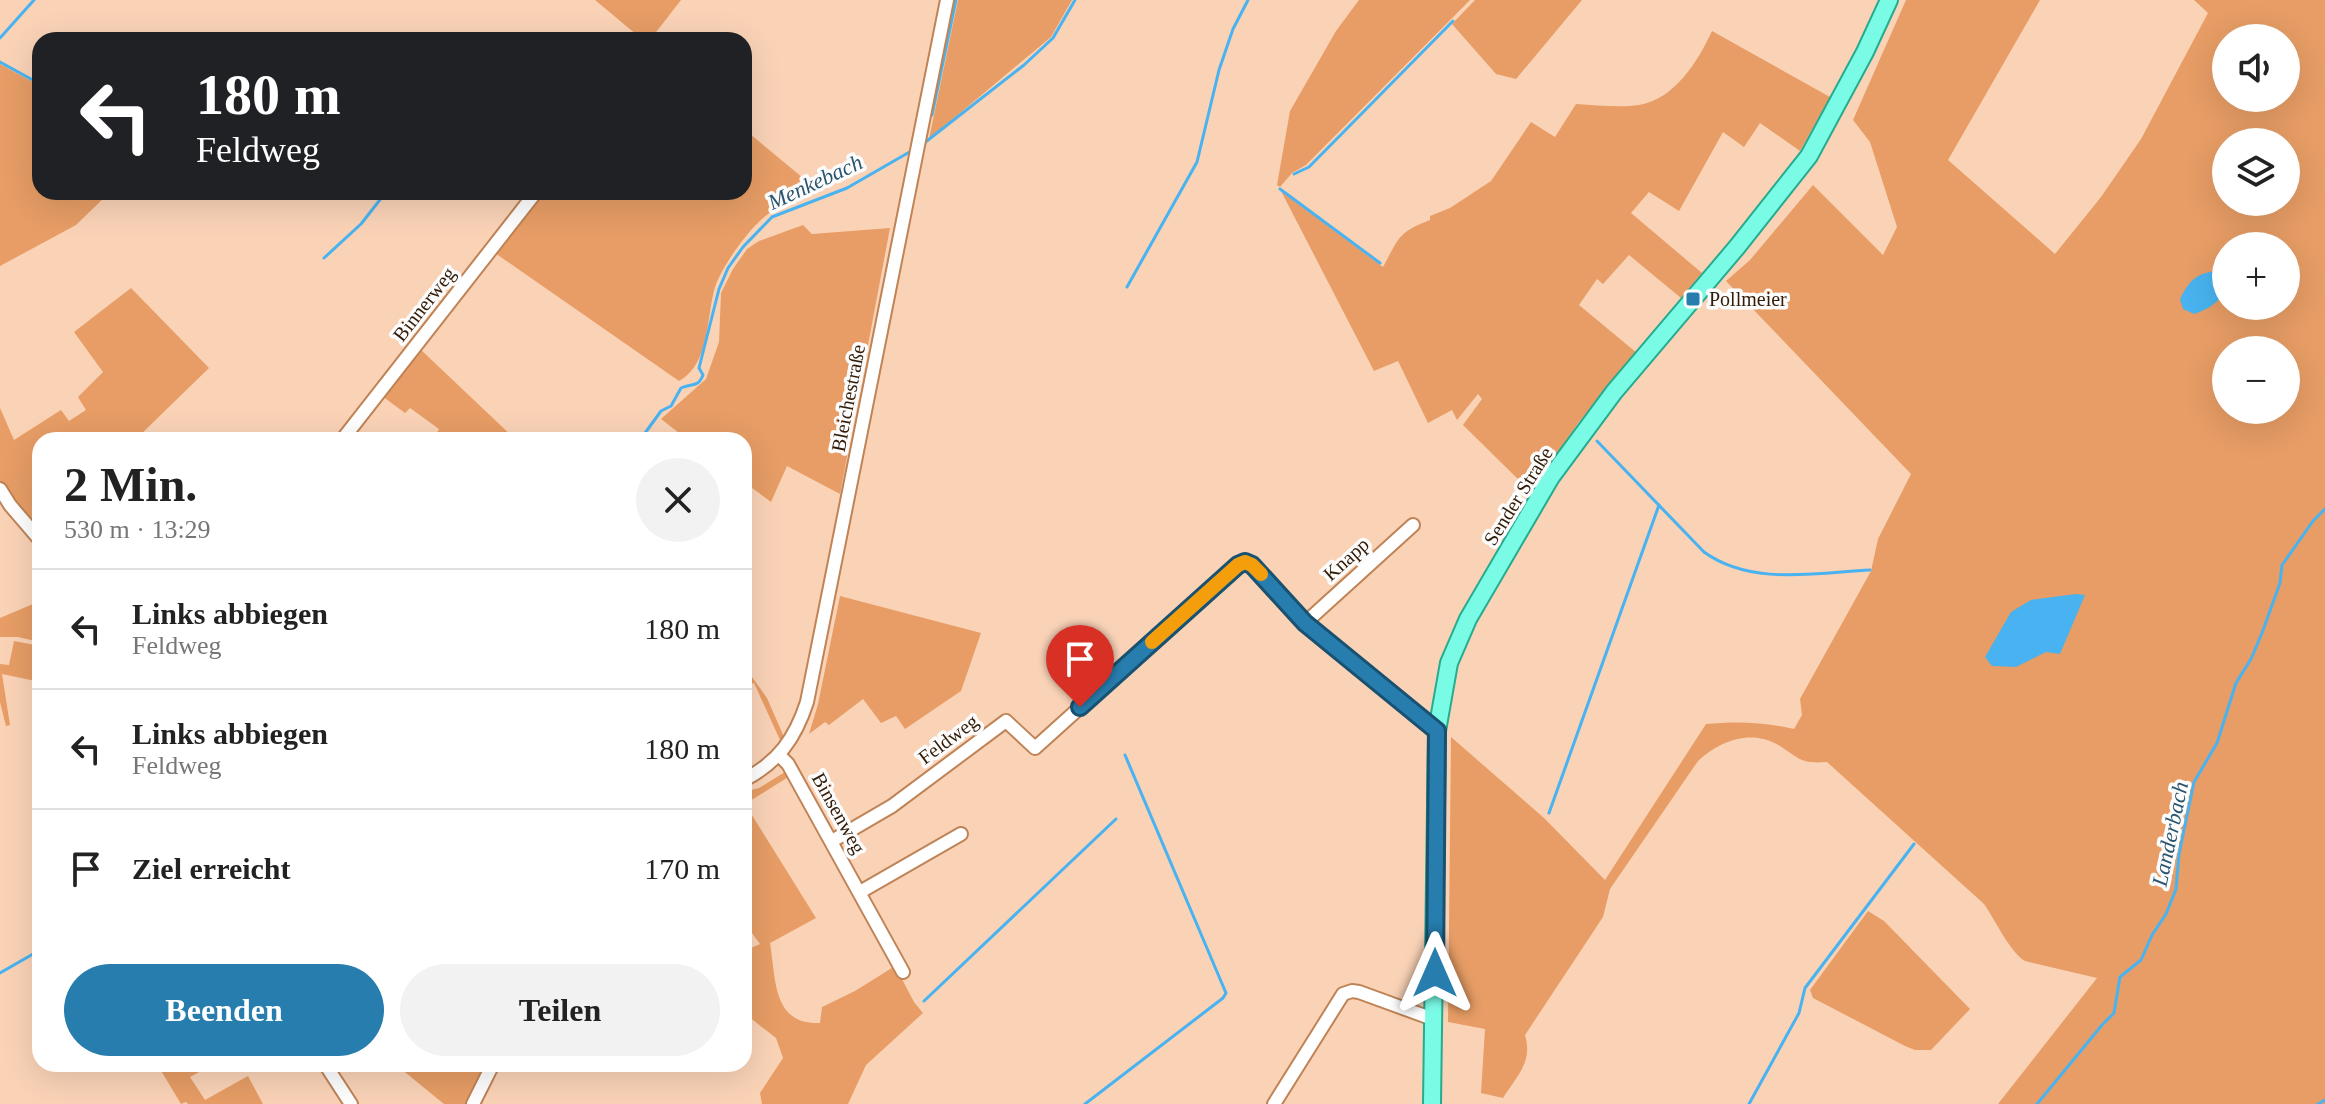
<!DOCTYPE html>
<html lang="de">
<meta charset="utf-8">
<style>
:root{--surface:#fff;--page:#f2f2f2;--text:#222;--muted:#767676;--line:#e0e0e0;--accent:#277dad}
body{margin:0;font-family:"Times New Roman",serif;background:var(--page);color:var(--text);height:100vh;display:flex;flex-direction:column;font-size:30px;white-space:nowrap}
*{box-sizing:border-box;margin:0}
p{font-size:26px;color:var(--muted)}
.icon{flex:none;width:44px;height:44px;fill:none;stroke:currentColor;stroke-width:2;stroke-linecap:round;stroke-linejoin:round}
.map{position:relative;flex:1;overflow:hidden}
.side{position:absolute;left:32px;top:432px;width:720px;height:640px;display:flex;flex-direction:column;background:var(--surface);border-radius:24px;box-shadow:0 8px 32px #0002}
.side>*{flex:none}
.banner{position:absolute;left:32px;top:32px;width:720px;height:168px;border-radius:24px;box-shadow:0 8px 32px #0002;background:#202124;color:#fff;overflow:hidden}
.tools{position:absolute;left:2212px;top:24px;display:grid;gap:16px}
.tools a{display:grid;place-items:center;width:88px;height:88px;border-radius:50%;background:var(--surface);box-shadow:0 8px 32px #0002;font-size:40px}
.pin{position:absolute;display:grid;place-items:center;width:68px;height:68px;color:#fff;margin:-82px -34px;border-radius:50% 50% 50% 0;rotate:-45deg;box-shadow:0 0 8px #0007}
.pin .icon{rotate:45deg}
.me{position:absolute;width:88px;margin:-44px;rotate:0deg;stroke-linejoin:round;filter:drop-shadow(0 0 6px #0008)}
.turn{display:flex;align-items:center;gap:28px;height:168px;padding:0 32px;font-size:36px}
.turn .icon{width:104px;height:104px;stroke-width:2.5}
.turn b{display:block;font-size:56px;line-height:68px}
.round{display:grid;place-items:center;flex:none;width:84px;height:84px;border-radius:42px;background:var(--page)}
.overview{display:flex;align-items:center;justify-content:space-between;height:136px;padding:0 32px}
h1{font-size:48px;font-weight:700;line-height:60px}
.button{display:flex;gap:16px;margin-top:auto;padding:16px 32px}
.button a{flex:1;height:92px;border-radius:48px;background:var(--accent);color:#fff;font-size:32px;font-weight:700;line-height:92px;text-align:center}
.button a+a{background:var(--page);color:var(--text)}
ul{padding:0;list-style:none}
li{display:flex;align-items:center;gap:24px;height:120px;padding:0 32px;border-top:2px solid var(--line)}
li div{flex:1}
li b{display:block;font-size:30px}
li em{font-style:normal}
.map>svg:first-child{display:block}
.green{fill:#e79d65;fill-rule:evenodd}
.water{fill:#48b3f0}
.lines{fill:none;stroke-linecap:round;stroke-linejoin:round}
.stream{stroke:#48b3f0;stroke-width:3}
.minor-casing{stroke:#bf8356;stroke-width:16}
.major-casing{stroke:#27ab8e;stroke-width:20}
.minor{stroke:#fff;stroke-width:12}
.major{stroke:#7afbe6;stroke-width:16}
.route-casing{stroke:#195170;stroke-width:20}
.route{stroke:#277dad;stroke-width:14}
.slow{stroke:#f59e0b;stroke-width:14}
.poi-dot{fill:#277dad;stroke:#fcfcfc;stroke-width:3}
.labels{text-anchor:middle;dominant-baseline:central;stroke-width:7;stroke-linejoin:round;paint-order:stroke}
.poi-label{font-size:20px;fill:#321b07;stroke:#fcfcfc;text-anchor:start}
.street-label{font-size:20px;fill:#321b07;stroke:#fcfcfc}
.water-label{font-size:22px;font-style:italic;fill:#2a556f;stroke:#fcfcfc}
</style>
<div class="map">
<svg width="2325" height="1104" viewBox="0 0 2325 1104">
<rect width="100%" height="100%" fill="#fad3b7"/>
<g class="green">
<path d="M595 0H681L650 40H643Z"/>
<path d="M958 0H1072L1051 37 929 139Z"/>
<path d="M1359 0H1470L1306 165 1292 173 1280 187 1277 185 1290 111 1336 31Z"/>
<path d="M1475 0H1582L1516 79 1496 74 1452 24Z"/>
<path d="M1906 0H2040L1948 160 2055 254 2101 197 2141 139 2208 13 2194 0H2325V1104H1998L2097 978 2025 961C2009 951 1996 921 1984 904L1827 762C1801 764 1800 759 1780 746 1752 728 1719 741 1698 761L1610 889 1603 917 1525 1035C1533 1062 1517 1076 1503 1098L1481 1093 1485 1029 1448 1022 1451 737 1544 818 1605 880 1706 724C1737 721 1764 722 1794 729L1802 715 1800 699 1871 571 1878 539 1911 474 1726 281 1750 260 1813 185 1883 255 1897 227 1870 142 1853 120ZM2226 38H2286V98H2226ZM2226 142H2286V202H2226ZM2226 246H2286V306H2226ZM2226 350H2286V410H2226Z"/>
<path d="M1712 31 1830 97 1800 151 1760 123 1744 147 1723 132 1679 211 1649 192 1631 213 1702 273 1681 298 1629 255 1603 284 1597 279 1579 305 1637 353 1578 423 1531 492 1463 425 1482 399 1478 394 1457 420 1452 410 1428 423 1398 361 1374 371 1281 191 1383 267C1399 238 1398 232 1430 220V216L1450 208 1491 181 1531 122 1555 137 1576 104C1597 105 1619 108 1639 105 1675 99 1698 61 1712 31Z"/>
<path d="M0 64 40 86V192H110L76 225 0 266Z"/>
<path d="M744 129 820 192C805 198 788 202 774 210 753 222 723 264 715 287 706 318 710 364 679 381L495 253 543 192H744Z"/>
<path d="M803 225 812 234 890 228 840 494 787 466 771 502 744 482V440H688L661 419 706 379 719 342 721 293 733 269 747 249 759 241Z"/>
<path d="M131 288 209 368 135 440H40V532L13 504 0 481V408L14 440 61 410 69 421 86 410 78 397 103 372 74 332Z"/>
<path d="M419 348 516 440H433L439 429 410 408 405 413 382 396Z"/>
<path d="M840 596 981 633 961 691 905 729 896 716 881 723 863 699 829 725 825 722 809 734 818 704Z"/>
<path d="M40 601V642L18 637H0V618Z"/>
<path d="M14 641 40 646V682L2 674 10 725 6 726 0 702V664L9 665Z"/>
<path d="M744 666 767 698 784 737 780 740 754 683 744 687Z"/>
<path d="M785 772 790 776 745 804 816 918 770 943C776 979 772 1025 820 1023L822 1007 855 991 895 966 914 1002 923 1013 866 1065 848 1104H762L760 1093 783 1058 776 1038 744 1013V951L760 944 744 922V792L759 788Z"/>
<path d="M1868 911 1884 921 1970 1009 1931 1050H1915L1905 1046 1813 998 1810 990Z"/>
<path d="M168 1064H214L190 1077 205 1100 248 1076 263 1104H188L186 1102 181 1104 160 1069Z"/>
<path d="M395 1064H485L465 1104H444Z"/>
</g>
<g class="water">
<path d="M2217 271 2224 273C2230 296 2214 307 2194 314L2183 309 2180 299C2189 280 2197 273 2217 271Z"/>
<path d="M2076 594 2085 595 2060 654 2046 652 2016 667 1992 666 1985 657 2011 612 2031 600Z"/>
</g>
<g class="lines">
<g class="stream">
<path d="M0 38 34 0"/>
<path d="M0 62 40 84"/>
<path d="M932 115 956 0"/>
<path d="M923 144 1024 65 1053 38 1075 0"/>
<path d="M1294 174 1309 167 1453 21"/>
<path d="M1280 189 1380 263"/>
<path d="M324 258 361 224 386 192"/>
<path d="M1127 287 1197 162 1219 70 1233 29 1248 0"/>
<path d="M640 440 661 411 671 406 681 388C692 383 698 388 703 375L699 368 719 289 728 268 743 247 772 217 847 188 913 150"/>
<path d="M1597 441 1704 552C1751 586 1815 573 1870 570"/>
<path d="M1549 813 1659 505"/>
<path d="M0 973 40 950"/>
<path d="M924 1001 1116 819"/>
<path d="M1085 1104 1223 998 1226 993 1125 755"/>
<path d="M1749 1104 1799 1013 1805 988 1914 844"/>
<path d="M2037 1104 2102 1025 2114 1013 2120 977 2141 960 2152 935 2166 914 2176 889 2179 854 2194 782 2217 743 2236 683 2251 659 2262 633 2280 583 2282 565 2313 521 2325 509"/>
<path d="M2318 1104 2325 1100"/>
</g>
<defs>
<g id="minor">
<path d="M342 440 536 192"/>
<path d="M0 489 10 505 40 540"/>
<path d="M1305 623 1413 525"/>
<path d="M780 756 788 764 903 972"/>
<path d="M744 780C778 762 795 739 807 702L947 0"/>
<path d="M832 841 892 806 1006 721 1035 748 1238 565 1245 562 1252 565 1305 623 1437 731"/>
<path d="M860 892 961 834"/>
<path d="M325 1064 351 1104"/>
<path d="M473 1104 493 1064"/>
<path d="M1274 1104 1343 994 1352 991 1359 992 1433 1019"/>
</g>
<path id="major" d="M1432 1104 1437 731 1449 663 1468 619 1551 477 1614 392 1737 247 1809 156 1865 52 1889 0"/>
</defs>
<use href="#minor" class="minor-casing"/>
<use href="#major" class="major-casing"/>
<use href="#minor" class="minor"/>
<use href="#major" class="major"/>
</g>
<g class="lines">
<defs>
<path id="route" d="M1080 707 1238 565 1245 562 1252 565 1305 623 1437 731 1435 973"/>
</defs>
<use href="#route" class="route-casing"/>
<use href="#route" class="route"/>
<path class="slow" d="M1152 642 1238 565 1245 562 1252 565 1261 574"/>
</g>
<rect class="poi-dot" x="1685" y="291" width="16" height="16" rx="4"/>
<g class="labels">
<g class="poi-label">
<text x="1709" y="299">Pollmeier</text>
</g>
<g class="street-label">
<text transform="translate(424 304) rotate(-52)">Binnerweg</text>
<text transform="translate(848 398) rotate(-79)">Bleichestraße</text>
<text transform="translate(1518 496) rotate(-58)">Sender Straße</text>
<text transform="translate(1346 559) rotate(-42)">Knapp</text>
<text transform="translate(948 739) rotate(-37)">Feldweg</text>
<text transform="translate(839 813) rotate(61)">Binsenweg</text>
</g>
<g class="water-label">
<text transform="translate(815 182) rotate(-25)">Menkebach</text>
<text transform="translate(2170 834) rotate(-78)">Landerbach</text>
</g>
</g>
</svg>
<div class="tools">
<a><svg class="icon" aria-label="sound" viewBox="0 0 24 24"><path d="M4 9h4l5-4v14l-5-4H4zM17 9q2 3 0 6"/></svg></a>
<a><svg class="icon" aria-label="layers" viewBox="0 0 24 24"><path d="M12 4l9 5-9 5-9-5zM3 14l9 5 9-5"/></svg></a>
<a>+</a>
<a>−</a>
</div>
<div class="pin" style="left:1080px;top:707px;background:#d93025"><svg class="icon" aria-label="arrive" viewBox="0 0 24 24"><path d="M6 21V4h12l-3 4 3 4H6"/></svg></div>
<svg class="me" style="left:1435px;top:973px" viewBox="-20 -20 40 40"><path d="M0-17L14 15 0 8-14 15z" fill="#277dad" stroke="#fff" stroke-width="4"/></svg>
<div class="banner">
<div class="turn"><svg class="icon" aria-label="left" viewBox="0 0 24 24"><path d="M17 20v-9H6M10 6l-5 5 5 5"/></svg><div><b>180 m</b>Feldweg</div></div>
</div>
<section class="side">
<div class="overview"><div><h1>2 Min.</h1><p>530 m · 13:29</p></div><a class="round"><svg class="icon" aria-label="close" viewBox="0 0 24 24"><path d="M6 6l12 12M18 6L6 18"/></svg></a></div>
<ul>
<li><svg class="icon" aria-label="left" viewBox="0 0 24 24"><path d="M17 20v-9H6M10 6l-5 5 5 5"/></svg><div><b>Links abbiegen</b><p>Feldweg</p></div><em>180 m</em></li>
<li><svg class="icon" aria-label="left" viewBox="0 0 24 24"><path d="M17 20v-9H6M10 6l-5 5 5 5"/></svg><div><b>Links abbiegen</b><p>Feldweg</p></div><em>180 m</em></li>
<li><svg class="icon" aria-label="arrive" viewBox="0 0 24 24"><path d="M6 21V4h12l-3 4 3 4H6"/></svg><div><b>Ziel erreicht</b></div><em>170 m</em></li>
</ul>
<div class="button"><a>Beenden</a><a>Teilen</a></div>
</section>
</div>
